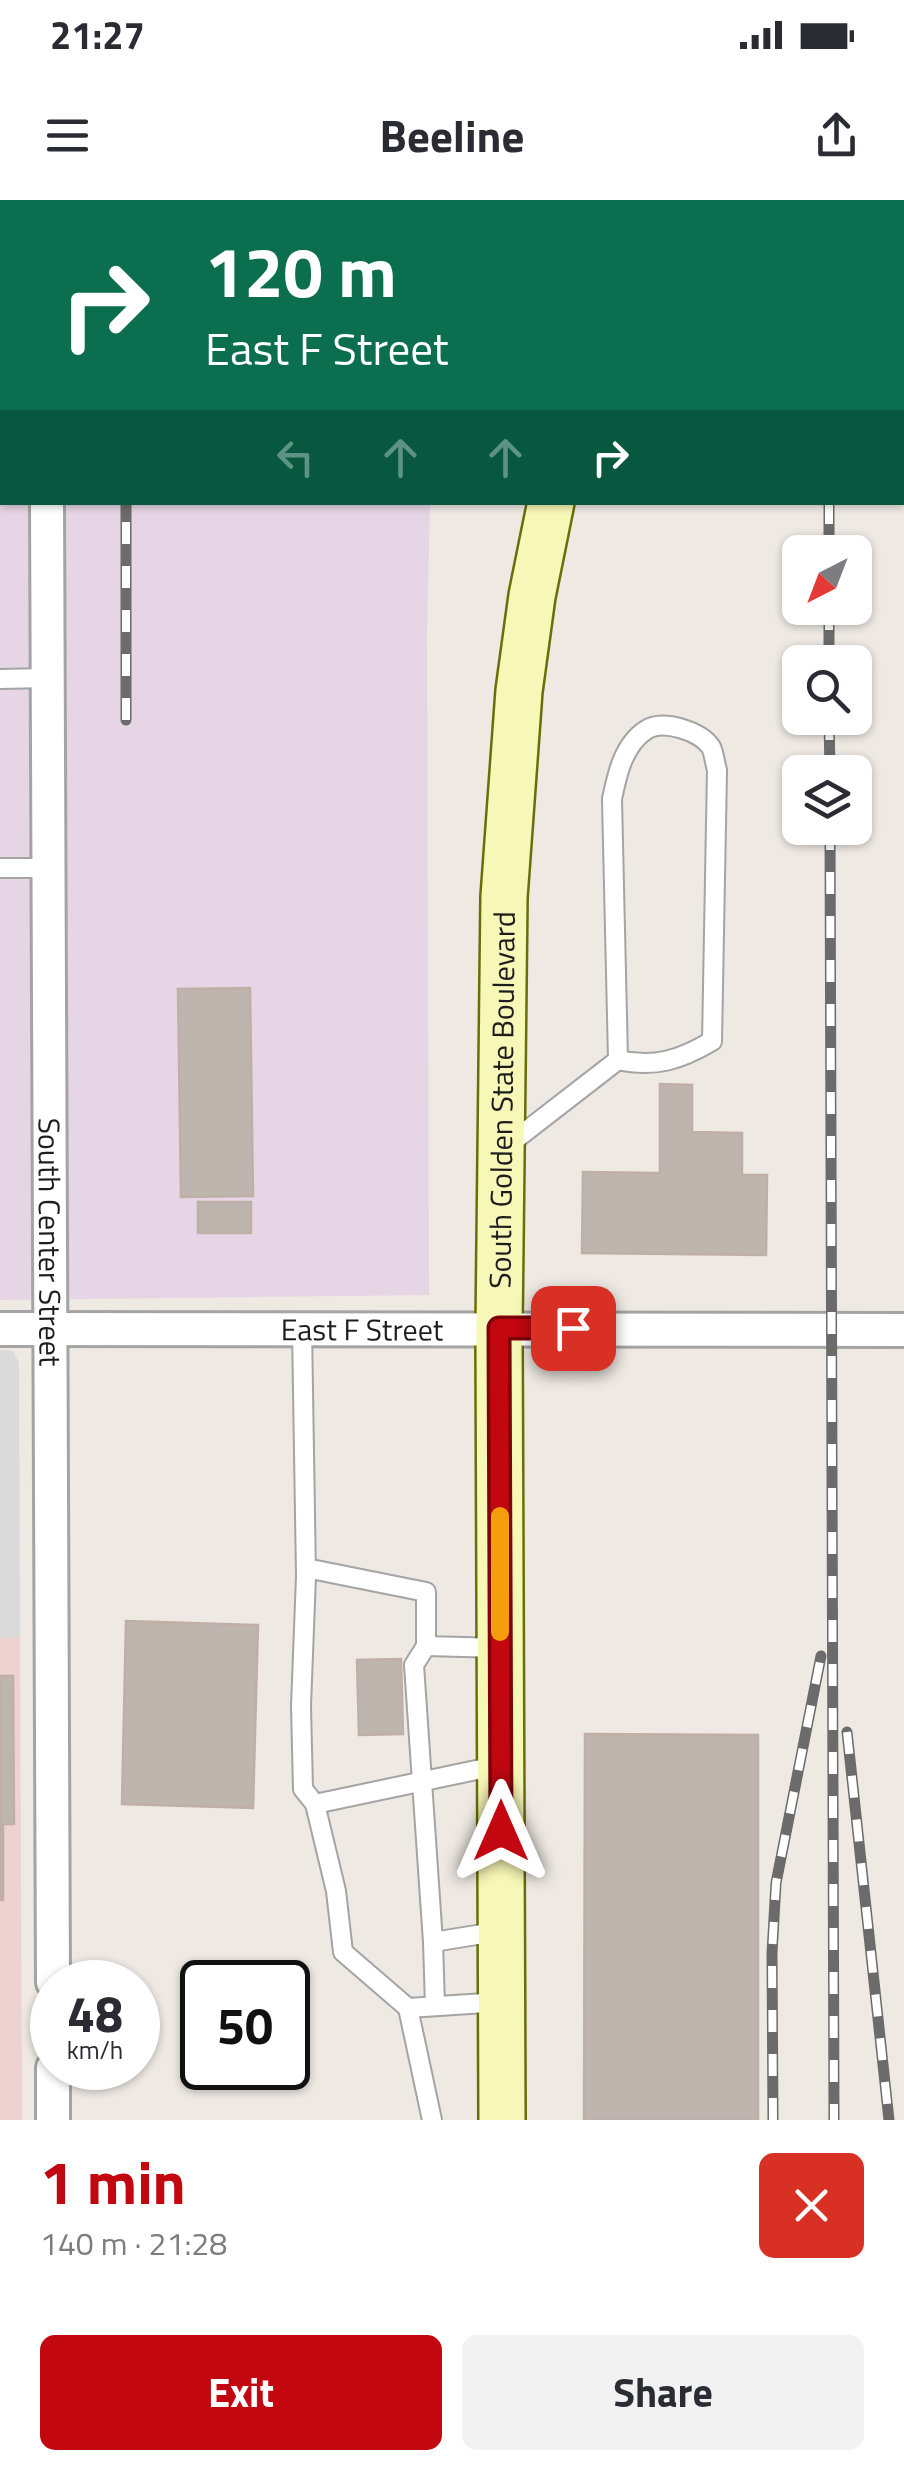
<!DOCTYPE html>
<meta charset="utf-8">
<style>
:root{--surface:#fff;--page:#f2f2f3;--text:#2b2b33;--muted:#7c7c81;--accent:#c20710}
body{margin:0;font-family:"Titillium Web",sans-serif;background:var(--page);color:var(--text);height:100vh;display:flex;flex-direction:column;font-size:38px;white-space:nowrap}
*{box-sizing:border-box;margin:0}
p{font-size:32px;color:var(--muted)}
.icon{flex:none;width:55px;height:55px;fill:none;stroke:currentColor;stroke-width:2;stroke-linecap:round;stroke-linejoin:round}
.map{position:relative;height:1920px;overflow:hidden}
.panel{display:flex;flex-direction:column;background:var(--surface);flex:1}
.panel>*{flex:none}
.top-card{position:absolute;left:0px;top:0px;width:905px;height:305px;box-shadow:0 2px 8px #0004;background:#0b6e4f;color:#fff;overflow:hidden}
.needle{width:65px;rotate:222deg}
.fabs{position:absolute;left:782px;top:335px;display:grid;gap:20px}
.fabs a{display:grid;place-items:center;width:90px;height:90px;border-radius:15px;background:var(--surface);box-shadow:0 2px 8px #0004;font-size:50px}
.speed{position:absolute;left:30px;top:1760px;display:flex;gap:20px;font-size:50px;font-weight:700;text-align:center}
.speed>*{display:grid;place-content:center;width:130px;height:130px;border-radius:50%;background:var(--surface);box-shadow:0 2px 8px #0004;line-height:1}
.speed small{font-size:25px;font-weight:400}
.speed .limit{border:5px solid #111;border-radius:15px;background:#fff;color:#111}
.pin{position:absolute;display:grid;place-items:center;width:85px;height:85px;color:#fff;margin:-42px;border-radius:20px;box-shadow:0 5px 15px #0006}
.me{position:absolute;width:110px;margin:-55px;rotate:0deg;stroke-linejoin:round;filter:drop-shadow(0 0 8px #0008)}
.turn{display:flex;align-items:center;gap:35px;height:210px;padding:0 40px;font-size:45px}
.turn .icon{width:130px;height:130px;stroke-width:2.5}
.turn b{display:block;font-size:70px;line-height:85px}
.lanes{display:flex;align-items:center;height:95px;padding:0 40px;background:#0003;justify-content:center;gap:50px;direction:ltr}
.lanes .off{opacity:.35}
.round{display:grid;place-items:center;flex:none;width:105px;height:105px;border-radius:15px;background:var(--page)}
.head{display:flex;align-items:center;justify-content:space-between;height:170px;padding:0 40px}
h1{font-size:60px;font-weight:700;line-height:75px;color:var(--accent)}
.cta{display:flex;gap:20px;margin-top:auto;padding:20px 40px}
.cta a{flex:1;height:115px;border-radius:15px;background:var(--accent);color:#fff;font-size:40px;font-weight:700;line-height:115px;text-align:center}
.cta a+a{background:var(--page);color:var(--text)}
.status{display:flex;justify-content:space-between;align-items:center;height:70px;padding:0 50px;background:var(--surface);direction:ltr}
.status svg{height:28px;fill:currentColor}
header{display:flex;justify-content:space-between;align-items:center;height:130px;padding:0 40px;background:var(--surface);font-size:45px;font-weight:700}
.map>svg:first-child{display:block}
.residential{fill:#dbdada}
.commercial{fill:#eed2d2}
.industrial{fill:#e6d5e4}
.building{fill:#beb5af;stroke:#bfafa6;stroke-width:2.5}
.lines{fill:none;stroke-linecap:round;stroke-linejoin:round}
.lane-casing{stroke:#a4a4a4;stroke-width:22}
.street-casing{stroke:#a4a4a4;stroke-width:38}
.secondary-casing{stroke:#696f08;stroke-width:50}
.lane{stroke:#fff;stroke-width:18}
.street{stroke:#fff;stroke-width:32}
.secondary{stroke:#f7f7b7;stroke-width:45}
.rail-casing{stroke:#6b6b6b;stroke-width:11}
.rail{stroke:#fff;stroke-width:8;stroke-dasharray:22;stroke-linecap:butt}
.route-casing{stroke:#7e050a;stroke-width:25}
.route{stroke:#c20710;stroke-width:18}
.slow{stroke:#f59e0b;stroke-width:18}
.labels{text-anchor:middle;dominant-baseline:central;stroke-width:9;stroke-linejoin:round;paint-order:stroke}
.street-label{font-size:30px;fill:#1d1d1d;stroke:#fff}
</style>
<div class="status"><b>21:27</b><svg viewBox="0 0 49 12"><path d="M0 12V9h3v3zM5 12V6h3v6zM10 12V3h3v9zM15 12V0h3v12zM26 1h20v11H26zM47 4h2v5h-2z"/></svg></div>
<header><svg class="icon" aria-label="menu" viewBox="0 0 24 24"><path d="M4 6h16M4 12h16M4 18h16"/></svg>Beeline<svg class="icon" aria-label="share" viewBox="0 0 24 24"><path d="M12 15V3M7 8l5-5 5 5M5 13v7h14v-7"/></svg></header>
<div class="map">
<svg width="904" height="1920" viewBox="0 0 904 1920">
<rect width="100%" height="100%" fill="#eee9e3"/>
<path class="residential" d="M0 1150 13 1151 19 1163 20 1438H0Z"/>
<path class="commercial" d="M0 1438H20L22 1920H0Z"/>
<path class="industrial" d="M0 0H451L2 2V302L430 303 427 435 429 1095 0 1100Z"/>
<g class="building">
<path d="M250 788 253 996 181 997 178 789Z"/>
<path d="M660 884 692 885V932L742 933V975H767L766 1055 582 1053 583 972 660 973Z"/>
<rect x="198" y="1002" width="53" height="31"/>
<path d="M126 1421 258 1425 253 1608 122 1604Z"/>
<path d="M401 1459 403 1534 359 1535 357 1460Z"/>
<path d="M0 1476H13L14 1624H3V1700H0Z"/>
<path d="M585 1534 758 1535V1920H584Z"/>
</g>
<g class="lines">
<defs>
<g id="lane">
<path d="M0 479 48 478"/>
<path d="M0 668H48"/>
<path d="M507 946 618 860 612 599C617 575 623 545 646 530 663 519 700 531 711 547 714 553 715 564 717 570L712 841C680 860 655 868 618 860"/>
<path d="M302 1129 306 1376 301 1506 303 1589 315 1604"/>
<path d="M306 1368 426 1392V1446L500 1448"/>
<path d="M426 1446 414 1465 433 1742"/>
<path d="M435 1806 433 1742 501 1731"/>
<path d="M408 1808 501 1802"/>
<path d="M432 1920 408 1808 343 1752 336 1691 315 1604 500 1565"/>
</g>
<g id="street">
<path d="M45 0V2"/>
<path id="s1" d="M47 302 53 1782"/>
<path id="s2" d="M0 1129 904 1130"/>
<path d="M53 1868V1920"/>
</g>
<g id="secondary">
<path d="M632 2V0"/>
<path id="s3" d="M502 1920 499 1128 504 697 519 491 532 396 551 302"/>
</g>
</defs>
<use href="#lane" class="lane-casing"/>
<use href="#street" class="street-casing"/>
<use href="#secondary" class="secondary-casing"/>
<use href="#lane" class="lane"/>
<use href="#street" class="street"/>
<use href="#secondary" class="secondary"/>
<defs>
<g id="rail">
<path d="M828 0V2"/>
<path d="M138 2V0"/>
<path d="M829 302V352"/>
<path d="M829 408V462"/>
<path d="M829 518 830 572"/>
<path d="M126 520V302"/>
<path d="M830 628 834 1920"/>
<path d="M847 1532 889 1920"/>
<path d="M773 1920 772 1753 776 1683 821 1456"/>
</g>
</defs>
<use href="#rail" class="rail-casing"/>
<use href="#rail" class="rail"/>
</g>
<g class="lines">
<defs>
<path id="route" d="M501 1631 499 1128H573"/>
</defs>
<use href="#route" class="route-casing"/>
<use href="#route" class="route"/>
<path class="slow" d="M500 1316V1432"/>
</g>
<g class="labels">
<g class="street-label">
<text stroke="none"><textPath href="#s3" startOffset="1020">South Golden State Boulevard</textPath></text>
<text stroke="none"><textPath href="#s1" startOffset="740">South Center Street</textPath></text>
<text stroke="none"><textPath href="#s2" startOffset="362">East F Street</textPath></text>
</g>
</g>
</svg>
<div class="fabs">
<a><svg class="needle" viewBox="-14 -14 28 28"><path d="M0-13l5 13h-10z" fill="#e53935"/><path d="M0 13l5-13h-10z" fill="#7c7c81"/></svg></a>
<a><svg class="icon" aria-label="search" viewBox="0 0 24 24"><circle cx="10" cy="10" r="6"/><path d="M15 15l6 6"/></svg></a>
<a><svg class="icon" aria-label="layers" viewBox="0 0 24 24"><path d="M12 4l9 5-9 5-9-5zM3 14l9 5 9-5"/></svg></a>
</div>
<div class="speed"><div>48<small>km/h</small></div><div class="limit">50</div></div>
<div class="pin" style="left:573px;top:1128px;background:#d93025"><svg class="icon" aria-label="arrive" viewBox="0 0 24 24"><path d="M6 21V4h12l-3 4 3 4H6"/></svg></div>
<svg class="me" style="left:501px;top:1631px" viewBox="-20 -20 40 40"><path d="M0-17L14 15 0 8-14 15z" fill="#c20710" stroke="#fff" stroke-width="4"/></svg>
<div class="top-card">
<div class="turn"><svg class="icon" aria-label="right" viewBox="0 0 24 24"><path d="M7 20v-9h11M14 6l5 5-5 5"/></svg><div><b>120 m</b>East F Street</div></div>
<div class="lanes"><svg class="icon off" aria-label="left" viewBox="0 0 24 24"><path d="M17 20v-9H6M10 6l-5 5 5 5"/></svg><svg class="icon off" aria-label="ahead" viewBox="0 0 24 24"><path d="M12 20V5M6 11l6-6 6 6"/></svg><svg class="icon off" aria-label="ahead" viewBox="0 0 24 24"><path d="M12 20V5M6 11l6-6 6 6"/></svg><svg class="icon" aria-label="right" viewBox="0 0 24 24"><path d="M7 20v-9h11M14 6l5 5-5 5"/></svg></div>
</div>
</div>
<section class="panel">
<div class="head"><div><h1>1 min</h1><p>140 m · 21:28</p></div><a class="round" style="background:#d93025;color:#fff"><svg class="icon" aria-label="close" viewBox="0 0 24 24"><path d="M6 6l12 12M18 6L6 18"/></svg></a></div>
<div class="cta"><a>Exit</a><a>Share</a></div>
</section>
